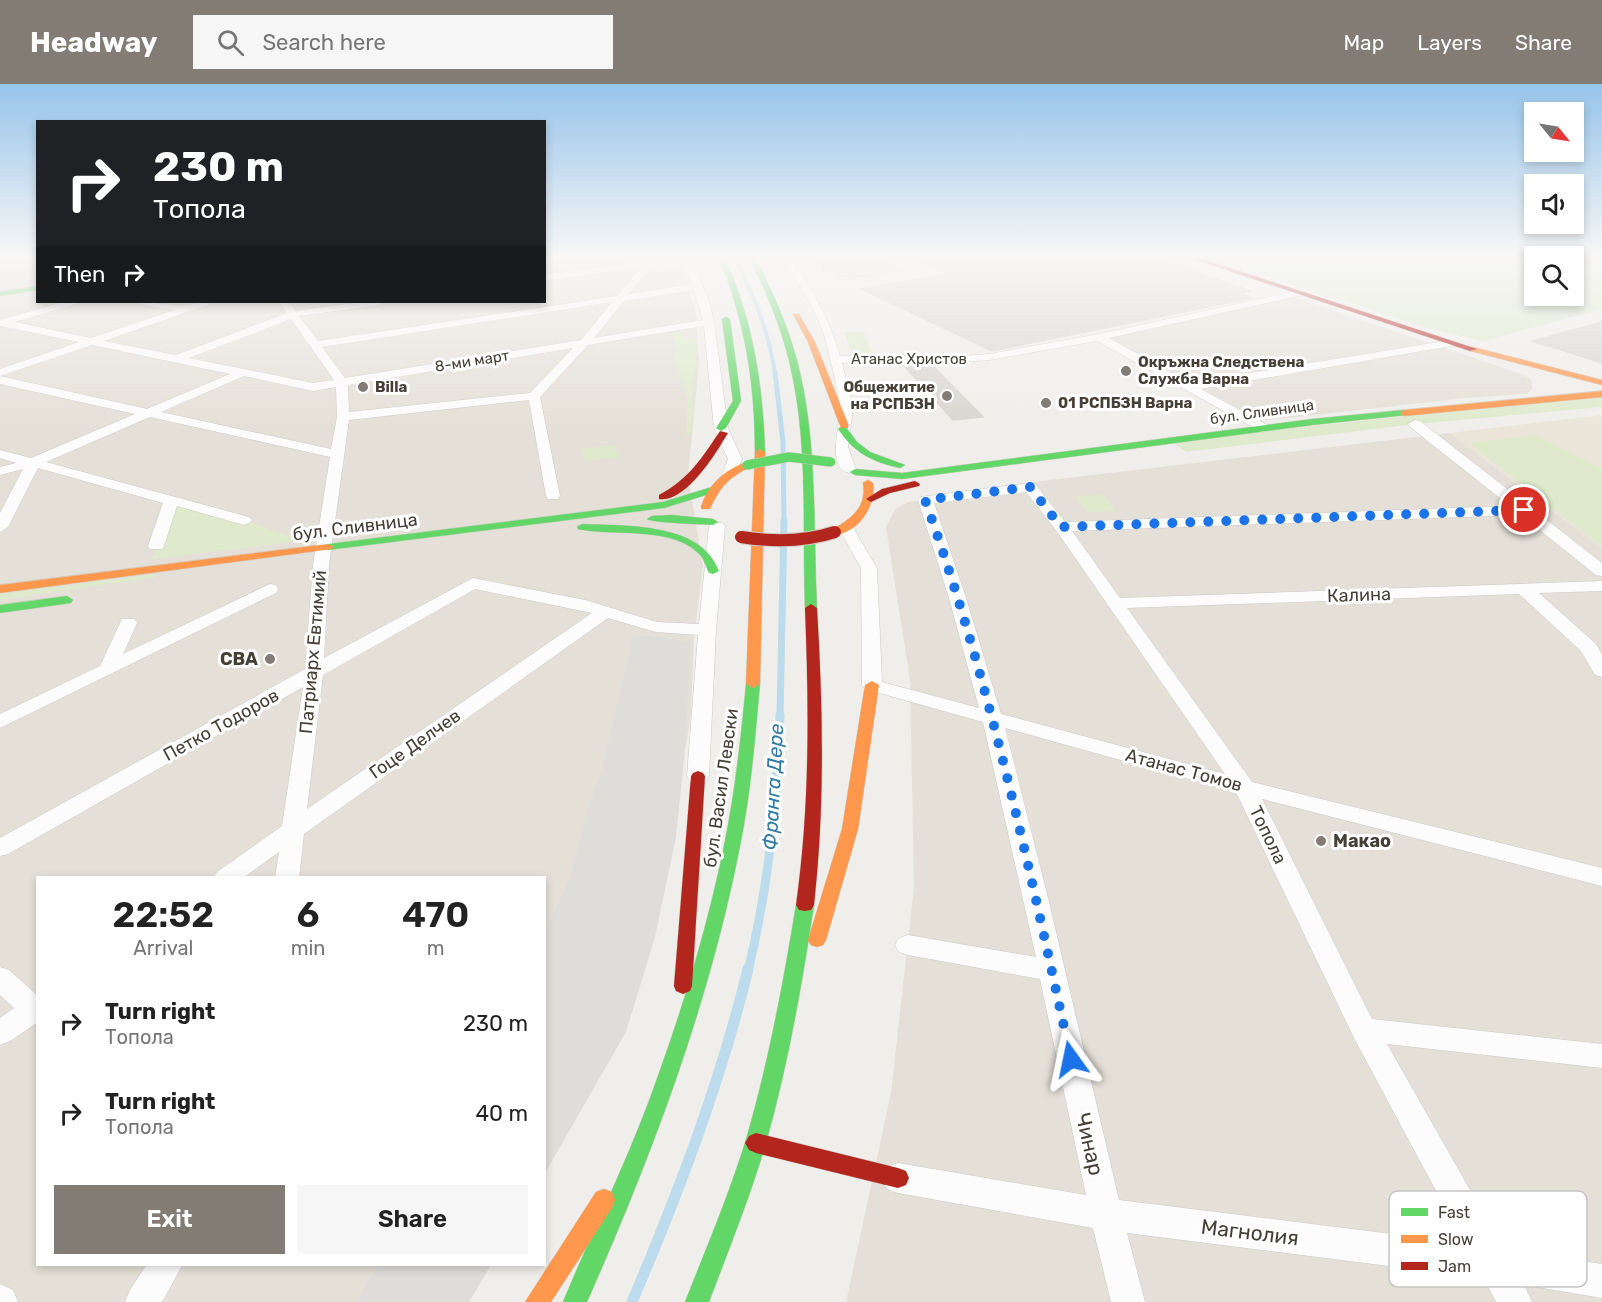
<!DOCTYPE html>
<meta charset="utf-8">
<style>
:root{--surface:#fff;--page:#f6f6f6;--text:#222;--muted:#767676;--accent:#827c75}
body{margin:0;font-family:Rubik,sans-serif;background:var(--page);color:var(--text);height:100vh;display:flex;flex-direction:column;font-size:22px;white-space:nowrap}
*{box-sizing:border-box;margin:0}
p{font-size:20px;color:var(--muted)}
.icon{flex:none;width:33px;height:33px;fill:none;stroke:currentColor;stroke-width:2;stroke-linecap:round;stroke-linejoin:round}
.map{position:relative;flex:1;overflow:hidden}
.panel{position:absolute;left:36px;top:792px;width:510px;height:390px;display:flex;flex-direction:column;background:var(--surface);border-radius:0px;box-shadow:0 3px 9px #0003}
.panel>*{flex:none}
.top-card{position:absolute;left:36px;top:36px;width:510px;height:183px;border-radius:0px;box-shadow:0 3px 9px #0003;background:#202124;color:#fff;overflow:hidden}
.needle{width:39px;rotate:120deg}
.controls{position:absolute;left:1524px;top:18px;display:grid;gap:12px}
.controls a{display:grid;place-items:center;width:60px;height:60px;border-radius:0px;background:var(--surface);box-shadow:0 3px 9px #0003;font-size:30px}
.pin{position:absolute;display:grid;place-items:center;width:51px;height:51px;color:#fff;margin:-26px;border:3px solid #fff;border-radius:50%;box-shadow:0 2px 6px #0007}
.me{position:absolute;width:66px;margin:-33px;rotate:348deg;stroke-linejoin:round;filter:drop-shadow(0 0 4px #0008)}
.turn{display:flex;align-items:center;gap:21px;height:126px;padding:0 18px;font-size:27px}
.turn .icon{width:78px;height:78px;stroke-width:2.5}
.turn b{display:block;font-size:42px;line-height:51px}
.then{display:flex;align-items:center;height:57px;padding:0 18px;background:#0003;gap:12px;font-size:22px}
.eta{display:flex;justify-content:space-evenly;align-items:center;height:102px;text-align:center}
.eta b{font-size:36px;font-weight:600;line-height:42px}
.cta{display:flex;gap:12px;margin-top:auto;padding:12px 18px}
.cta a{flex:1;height:69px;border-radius:0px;background:var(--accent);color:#fff;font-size:24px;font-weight:600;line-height:69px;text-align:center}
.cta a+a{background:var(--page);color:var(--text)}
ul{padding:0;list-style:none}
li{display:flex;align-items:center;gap:18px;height:90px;padding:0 18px}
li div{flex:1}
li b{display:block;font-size:22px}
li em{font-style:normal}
header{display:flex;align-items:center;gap:36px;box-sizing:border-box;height:84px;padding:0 30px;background:var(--accent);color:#fff}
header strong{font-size:28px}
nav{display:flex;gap:33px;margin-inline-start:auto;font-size:21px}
.search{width:420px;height:54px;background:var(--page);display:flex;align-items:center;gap:15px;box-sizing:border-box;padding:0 21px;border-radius:0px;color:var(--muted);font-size:22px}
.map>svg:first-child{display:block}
.residential{fill:#e4e0d7}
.education{fill:#ebe5d9}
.green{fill:#deeacb}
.parking{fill:#dfddda}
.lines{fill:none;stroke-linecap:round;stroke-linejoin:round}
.stream-far4{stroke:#bcdbed;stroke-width:4}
.stream-far3{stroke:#bcdbed;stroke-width:5}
.stream-far2{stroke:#bcdbed;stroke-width:7}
.stream-far1{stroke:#bcdbed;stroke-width:9}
.stream{stroke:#bcdbed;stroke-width:11}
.building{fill:#d8d5d1;stroke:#d8d5d0;stroke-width:1.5}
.street-casing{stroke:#cccac6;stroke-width:1}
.fast-casing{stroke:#cfcbc1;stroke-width:1}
.slow-casing{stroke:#cfcbc1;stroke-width:1}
.jam-casing{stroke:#cfcbc1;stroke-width:1}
.street{fill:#fdfcfc;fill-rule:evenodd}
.fast{fill:#63d668;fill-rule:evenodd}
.slow{fill:#ff974d;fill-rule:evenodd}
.jam{fill:#b3261e;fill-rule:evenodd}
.fast-bridge-casing{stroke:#cfcbc1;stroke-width:10;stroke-linecap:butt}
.jam-bridge-casing{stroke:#cfcbc1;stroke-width:14;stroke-linecap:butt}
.fast-bridge{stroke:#63d668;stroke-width:9}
.jam-bridge{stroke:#b3261e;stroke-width:12}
.route{stroke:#1a73e8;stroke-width:10;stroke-dasharray:0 18}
.poi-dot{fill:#827c75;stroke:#fff;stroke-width:2}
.labels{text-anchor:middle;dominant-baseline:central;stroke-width:6;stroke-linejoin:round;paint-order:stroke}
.far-street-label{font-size:15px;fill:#463f36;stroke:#fff}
.far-poi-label{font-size:15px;font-weight:bold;fill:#463f36;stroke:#fff;text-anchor:start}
.street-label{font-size:18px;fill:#463f36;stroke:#fff}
.poi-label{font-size:18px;font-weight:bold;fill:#463f36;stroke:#fff;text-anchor:end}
.water-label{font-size:20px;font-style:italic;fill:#307aa7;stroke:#fff}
.near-street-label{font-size:21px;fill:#463f36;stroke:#fff}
.key{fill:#fff;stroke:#c8c5c3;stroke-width:1.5}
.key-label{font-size:16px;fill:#463f36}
</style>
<header>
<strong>Headway</strong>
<div class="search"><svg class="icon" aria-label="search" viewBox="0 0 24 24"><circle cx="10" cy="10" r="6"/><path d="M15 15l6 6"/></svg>Search here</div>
<nav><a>Map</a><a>Layers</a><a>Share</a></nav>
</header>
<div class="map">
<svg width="1602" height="1218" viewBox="0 0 1602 1218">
<rect width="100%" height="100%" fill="#f0eeea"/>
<g class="residential">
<path d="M0 174H37L38 218H544L545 174H678L683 186 696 231 699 279 688 391 703 482 694 553 691 632 673 733 545 1071 544 794H38V1180L478 1181 455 1218H0Z"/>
<path d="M1294 213 1521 290 1531 295 1532 305 1527 310 1466 314 1262 337 1106 253Z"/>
<path d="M1450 349 1602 464V1218H846L891 1009 914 803 910 596 886 443 895 425 909 418 1007 401Z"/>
</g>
<path class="education" d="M1602 331V464L1450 349Z"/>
<g class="green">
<path d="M1209 174H1534V212H1574V174H1602V225L1483 257 1431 245Z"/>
<path d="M683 247 685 255H698L692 320V349L686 352 688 316 673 268H678L672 249Z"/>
<path d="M844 248H864L872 270H874L859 272 853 271Z"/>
<path d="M1602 311V323L1415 340 1186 368 1172 357Z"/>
<path d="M1536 351 1602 384V463L1469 359Z"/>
<path d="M615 361 619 373 586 377 581 365Z"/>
<path d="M1104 411 1115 427 1087 428 1076 412Z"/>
<path d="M172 415 244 436 303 457 152 475Z"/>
<path d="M156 490 157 493 0 516V510Z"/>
</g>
<g class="parking">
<path d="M811 174H882L907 187 843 197 820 185Z"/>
<path d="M649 552 691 558 684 675 676 753 655 853 626 948 545 1089V850L571 791 588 724 602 686 633 553Z"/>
<path d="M378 1181V1180L491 1181 469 1218H357Z"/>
</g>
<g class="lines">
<path class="stream-far4" d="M735 174C754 211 769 248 775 289"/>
<path class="stream-far3" d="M775 288 783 358 784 438"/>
<path class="stream-far2" d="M780 633 784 437"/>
<path class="stream-far1" d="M748 887C769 800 777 720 780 631"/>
<path class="stream" d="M632 1218C678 1110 720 1000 748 885"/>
</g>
<g class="building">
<path d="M911 174H1155L1251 207 1239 209 1252 214 992 267 861 205 948 190Z"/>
<path d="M1602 238V279L1532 257Z"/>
<path d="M904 282H933L983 333 953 336Z"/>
</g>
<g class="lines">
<defs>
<g id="street">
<path d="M664 174H691L709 217 714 238 728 344 742 375 735 392H725L723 389 728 375 714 344 704 242 588 261 540 313 560 412 558 415H548L546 412 529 316 349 336 329 481 324 574 473 494 585 516 657 538 699 540 709 442 712 439H722L725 442 716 546 709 692 706 697 698 699 690 697 687 692 698 551 656 548 608 534 304 750 299 794H275L279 768 243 794H213L217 788 282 742 303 603 8 770 0 772V754L305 585 313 481 330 373 150 333 46 378 249 433 252 436 249 439 244 441 177 422 164 462 162 465H150L148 462 163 419 38 384 8 443 0 448V429L23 385 0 391V383L16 379 0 374V366L31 374 135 330 0 300V285L79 258 0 242V236L63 218H77L76 220 15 238 91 254 174 226 144 221 139 218C152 218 178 223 187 221 196 220 202 218 211 218L210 220 104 257 176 271 287 229 279 218H289L295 227 362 218H385L380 221 299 232 318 257 617 212 641 183 544 197V191ZM683 177 692 200 629 210 652 181ZM694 206 703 236 594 254 624 217ZM612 218 581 256 345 294 322 263ZM291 235 334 296 313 299 189 274ZM92 261 230 290 147 325 0 292ZM573 264 530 309 349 328 348 301ZM244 292 313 307 336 303 337 333 331 365 161 328ZM475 505 592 529 307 725 323 591Z"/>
<path d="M783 174H792C812 206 830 236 840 272L894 271 921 275 989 270 1099 250 1300 206 1303 207V211L1109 254 1190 299 1451 256 1457 259 1451 262 1201 305 1267 341 1269 344 1267 347 1262 348 1097 257 989 276 921 281 894 277 842 279 853 324 848 363 856 385 849 389C824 383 843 336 840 321 836 297 830 271 823 248 814 222 797 198 783 174Z"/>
<path d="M1415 336 1420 337 1602 479V492L1596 491 1521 431 1072 447 1120 514 1602 497V507L1539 509 1596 560 1602 571V593L1595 591 1581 567 1519 510 1127 524 1252 698 1602 784V802L1262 715 1372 935 1602 960V984L1387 960 1503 1164 1602 1180V1214L1524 1201 1532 1218H1496L1484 1194 1127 1149 1145 1218H1111L1093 1144 898 1109 887 1105 882 1094 887 1083 898 1079 1086 1111 1040 895 908 871 899 868 895 861 899 854 908 851 1036 873 983 638 865 605 862 601 861 484 838 443 841 440H851L877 484 882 598 979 624 949 514 918 416 920 413 1030 399 1035 400 1065 438 1510 422 1410 343 1408 340ZM1026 408 1056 446 1225 690 1001 630 966 514 934 419ZM1005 644 1236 708 1354 954 1464 1159 1119 1116 1048 814Z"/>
<path d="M270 500 276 501 278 505 276 509 0 644V630L100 582 122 535H134L137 539 123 570Z"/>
<path d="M0 883 9 886 38 912V938L10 957 0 961V934L14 924 0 911Z"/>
<path d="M147 1180H183L162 1218H125L130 1206Z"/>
<path d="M0 1200 13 1206 18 1218H0Z"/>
</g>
<g id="fast">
<path d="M719 174H725C753 237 763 300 765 368L760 371 755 368C755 300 745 237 719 174Z"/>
<path d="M749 174H755C773 207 787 240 797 276 818 356 813 442 817 524L811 528 805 524C802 442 809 357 789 277 780 240 766 207 749 174Z"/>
<path d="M38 202V206L0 212V208Z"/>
<path d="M726 233 730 235 741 317 726 344 721 347 716 344 733 317 722 235Z"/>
<path d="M1404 326 1408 329 1407 331 1312 341 902 395 855 391 850 388 855 385 902 389 1312 335Z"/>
<path d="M840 343H846L857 358 870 368 905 381 900 384C873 378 854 369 838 345Z"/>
<path d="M712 403 716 404V408L664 424 328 466 322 463 328 460 663 418Z"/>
<path d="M671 431 713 435 718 438 713 441C702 440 652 439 647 435L652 432Z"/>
<path d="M582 440C625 442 701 438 719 487L713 490 709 489C706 484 705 477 701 472 675 441 613 453 578 445L577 443Z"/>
<path d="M67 512 73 516 71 519 0 529V521Z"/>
<path d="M753 596 760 600C755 654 751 709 740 762 709 921 652 1071 587 1218H563C594 1143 631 1070 658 992 685 917 708 840 724 762 735 708 741 654 746 600Z"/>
<path d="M805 815 811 816 814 821C802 901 788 981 766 1059 750 1113 729 1165 709 1218H685C706 1165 728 1113 745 1059 768 981 783 901 796 821L799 816Z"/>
</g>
<g id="slow">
<path d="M793 230H799L815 258 849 342 847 344H841L808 258Z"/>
<path d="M1473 263 1602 296V301L1470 267V263Z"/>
<path d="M1602 307V313L1404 332 1400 329 1404 326Z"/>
<path d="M760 365 765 368 760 600 753 604 746 600 755 368Z"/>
<path d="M747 378 750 379V383C727 395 721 402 710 425H702L701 423C708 401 725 385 747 378Z"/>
<path d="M868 396 873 399C877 422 855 454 831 450V446C851 435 867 424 863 399Z"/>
<path d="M328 460 334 463 332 465 0 509V501Z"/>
<path d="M872 597 879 601 858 745 826 856 823 861 817 863 811 861 808 856 842 745 865 601Z"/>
<path d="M604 1105 612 1108 615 1116 612 1124 551 1218H525L596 1108Z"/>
</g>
<g id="jam">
<path d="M1190 174H1200L1477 265 1470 267Z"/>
<path d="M720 347 728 349C716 369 686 419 659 415V411C688 396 703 373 720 347Z"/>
<path d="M915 397 920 400 919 402 890 409 871 418 866 415 882 405Z"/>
<path d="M811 520 817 524C823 624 825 722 814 821L811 826 805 827 799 826 796 821C810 722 809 624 805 524Z"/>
<path d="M698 687 703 689 705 692 692 902 690 907 683 910 676 907 674 902 691 692 693 689Z"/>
<path d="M756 1049 898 1084 906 1087 909 1094 906 1101 898 1104 756 1069 749 1066 745 1059 749 1052Z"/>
</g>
</defs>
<use href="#street" class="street-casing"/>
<use href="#fast" class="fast-casing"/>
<use href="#slow" class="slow-casing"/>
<use href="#jam" class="jam-casing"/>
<use href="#street" class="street"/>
<use href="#fast" class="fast"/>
<use href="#slow" class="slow"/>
<use href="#jam" class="jam"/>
<defs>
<path id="fast-bridge" d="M747 381 789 373 831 378"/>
<path id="jam-bridge" d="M741 453C773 458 804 458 835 448"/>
</defs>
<use href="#fast-bridge" class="fast-bridge-casing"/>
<use href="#jam-bridge" class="jam-bridge-casing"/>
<use href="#fast-bridge" class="fast-bridge"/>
<use href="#jam-bridge" class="jam-bridge"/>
</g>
<linearGradient id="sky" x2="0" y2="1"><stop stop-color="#96c4ea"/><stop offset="0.5" stop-color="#f8f7f6"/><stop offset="1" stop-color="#f8f7f6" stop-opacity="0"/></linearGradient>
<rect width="1602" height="345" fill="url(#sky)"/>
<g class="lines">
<path class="route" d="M1071 975C1030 787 990 597 925 416L1030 403 1061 443 1524 426"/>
</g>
<g class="poi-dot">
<circle cx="1126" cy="287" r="6"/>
<circle cx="363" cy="303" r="6"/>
<circle cx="947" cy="312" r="6"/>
<circle cx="1046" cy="319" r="6"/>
<circle cx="270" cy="575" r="6"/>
<circle cx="1321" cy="757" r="6"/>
</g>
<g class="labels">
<g class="far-street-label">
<text x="909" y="275">Атанас Христов</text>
<text transform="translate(472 277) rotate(-9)">8-ми март</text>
<text transform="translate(1262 328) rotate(-8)">бул. Сливница</text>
</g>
<g class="far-poi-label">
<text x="1138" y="278">Окръжна Следствена<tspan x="1138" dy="17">Служба Варна</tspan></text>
<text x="375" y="303">Billa</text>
<text x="935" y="303" text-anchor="end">Общежитие<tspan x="935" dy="17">на РСПБЗН</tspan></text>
<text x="1058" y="319">01 РСПБЗН Варна</text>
</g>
<g class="street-label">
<text transform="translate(355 443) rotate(-7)">бул. Сливница</text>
<text transform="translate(1359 511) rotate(-2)">Калина</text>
<text transform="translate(313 568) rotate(-85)">Патриарх Евтимий</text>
<text transform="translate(221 641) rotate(-29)">Петко Тодоров</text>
<text transform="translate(415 660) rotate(-35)">Гоце Делчев</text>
<text transform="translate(1184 686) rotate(15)">Атанас Томов</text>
<text transform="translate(721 704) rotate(-82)">бул. Васил Левски</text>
<text transform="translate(1268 751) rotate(64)">Топола</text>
</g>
<g class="poi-label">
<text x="258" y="575">CBA</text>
<text x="1333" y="757" text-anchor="start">Макао</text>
</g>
<g class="water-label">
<text transform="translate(773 703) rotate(-87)">Франга Дере</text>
</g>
<g class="near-street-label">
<text transform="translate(1090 1060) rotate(77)">Чинар</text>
<text transform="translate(1250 1148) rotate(7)">Магнолия</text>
</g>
</g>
<rect x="1389" y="1107" width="198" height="96" rx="9" class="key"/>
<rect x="1401" y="1124" width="27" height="8" fill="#63d668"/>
<rect x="1401" y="1151" width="27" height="8" fill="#ff974d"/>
<rect x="1401" y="1178" width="27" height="8" fill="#b3261e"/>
<g class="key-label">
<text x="1438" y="1134">Fast</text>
<text x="1438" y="1161">Slow</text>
<text x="1438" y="1188">Jam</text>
</g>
</svg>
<div class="controls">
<a><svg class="needle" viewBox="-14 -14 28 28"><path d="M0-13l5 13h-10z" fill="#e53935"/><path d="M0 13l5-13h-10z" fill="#767676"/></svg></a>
<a><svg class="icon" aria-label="sound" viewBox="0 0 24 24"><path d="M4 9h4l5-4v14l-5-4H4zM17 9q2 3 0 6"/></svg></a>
<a><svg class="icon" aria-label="search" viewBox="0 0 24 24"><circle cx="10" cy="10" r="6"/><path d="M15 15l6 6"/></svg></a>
</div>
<div class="pin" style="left:1524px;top:426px;background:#d93025"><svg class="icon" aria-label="arrive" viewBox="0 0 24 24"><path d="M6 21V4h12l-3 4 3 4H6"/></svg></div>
<svg class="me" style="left:1071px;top:975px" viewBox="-20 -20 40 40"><path d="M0-17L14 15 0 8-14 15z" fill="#1a73e8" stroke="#fff" stroke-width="4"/></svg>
<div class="top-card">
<div class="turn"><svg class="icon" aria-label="right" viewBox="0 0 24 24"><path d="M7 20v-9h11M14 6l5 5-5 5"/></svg><div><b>230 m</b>Топола</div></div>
<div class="then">Then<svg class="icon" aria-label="right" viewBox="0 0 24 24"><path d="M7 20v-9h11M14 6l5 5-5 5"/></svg></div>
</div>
<section class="panel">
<div class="eta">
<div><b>22:52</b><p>Arrival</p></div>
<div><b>6</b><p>min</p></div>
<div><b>470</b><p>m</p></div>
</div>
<ul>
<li><svg class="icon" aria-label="right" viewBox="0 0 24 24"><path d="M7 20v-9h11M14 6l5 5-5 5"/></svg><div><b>Turn right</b><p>Топола</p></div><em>230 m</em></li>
<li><svg class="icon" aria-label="right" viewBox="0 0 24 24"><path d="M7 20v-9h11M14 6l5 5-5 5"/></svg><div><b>Turn right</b><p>Топола</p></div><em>40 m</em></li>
</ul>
<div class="cta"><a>Exit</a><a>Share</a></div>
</section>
</div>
